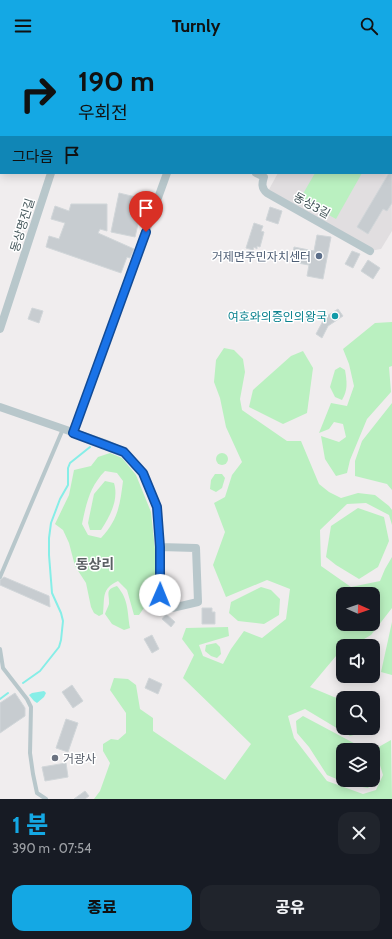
<!DOCTYPE html>
<html lang="ko">
<meta charset="utf-8">
<style>
:root{--surface:#171b24;--page:#20242c;--text:#f1f3f6;--muted:#9ea1a6;--accent:#14a8e4}
body{margin:0;font-family:Cabin,"Noto Sans KR",sans-serif;background:var(--page);color:var(--text);height:100vh;display:flex;flex-direction:column;font-size:15px;white-space:nowrap}
*{box-sizing:border-box;margin:0}
p{font-size:13px;color:var(--muted)}
.icon{flex:none;width:22px;height:22px;fill:none;stroke:currentColor;stroke-width:2;stroke-linecap:round;stroke-linejoin:round}
.map{position:relative;height:747px;overflow:hidden}
.drawer{display:flex;flex-direction:column;background:var(--surface);flex:1}
.drawer>*{flex:none}
.banner{position:absolute;left:0px;top:0px;width:392px;height:122px;box-shadow:0 2px 10px #0003;background:#14a8e4;color:#111;overflow:hidden}
.needle{width:26px;rotate:92deg}
.tools{position:absolute;left:336px;top:535px;display:grid;gap:8px}
.tools a{display:grid;place-items:center;width:44px;height:44px;border-radius:8px;background:var(--surface);box-shadow:0 2px 10px #0003;font-size:20px}
.pin{position:absolute;display:grid;place-items:center;width:34px;height:34px;color:#fff;margin:-41px -17px;border-radius:50% 50% 50% 0;rotate:-45deg;box-shadow:0 0 4px #0007}
.pin .icon{rotate:45deg}
.me{position:absolute;width:44px;margin:-22px;rotate:1deg;stroke-linejoin:round;filter:drop-shadow(0 0 3px #0008)}
.turn{display:flex;align-items:center;gap:14px;height:84px;padding:0 12px;font-size:18px}
.turn .icon{width:52px;height:52px;stroke-width:2.5}
.turn b{display:block;font-size:28px;line-height:34px}
.then{display:flex;align-items:center;height:38px;padding:0 12px;background:#0003;gap:8px;font-size:15px}
.round{display:grid;place-items:center;flex:none;width:42px;height:42px;border-radius:12px;background:var(--page)}
.headline{display:flex;align-items:center;justify-content:space-between;height:68px;padding:0 12px}
h1{font-size:24px;font-weight:800;line-height:30px;color:var(--accent)}
.button{display:flex;gap:8px;margin-top:auto;padding:8px 12px}
.button a{flex:1;height:46px;border-radius:12px;background:var(--accent);color:#111;font-size:16px;font-weight:800;line-height:46px;text-align:center}
.button a+a{background:var(--page);color:var(--text)}
header{display:flex;justify-content:space-between;align-items:center;height:52px;padding:0 12px;background:var(--accent);color:#111;font-size:18px;font-weight:800}
.map>svg:first-child{display:block}
.education{fill:#e1dee0}
.green{fill:#baf0c0;fill-rule:evenodd}
.water{fill:#86eee7}
.lines{fill:none;stroke-linecap:round;stroke-linejoin:round}
.stream{stroke:#86eee7;stroke-width:2}
.building{fill:#c7ccd0;stroke:#d1d6d9}
.lane{stroke:#b8c7cb;stroke-width:4}
.street{stroke:#b8c7cb;stroke-width:8}
.route-casing{stroke:#114b97;stroke-width:10}
.route{stroke:#1a73e8;stroke-width:7}
.service-dot{fill:#5c6f8a;stroke:#fff;stroke-width:1.5}
.culture-dot{fill:#0f9aa8;stroke:#fff;stroke-width:1.5}
.worship-dot{fill:#6b7280;stroke:#fff;stroke-width:1.5}
.labels{text-anchor:middle;dominant-baseline:central;stroke-width:3;stroke-linejoin:round;paint-order:stroke}
.street-label{font-size:12px;fill:#45575b;stroke:#fff}
.service-label{font-size:12px;fill:#4e5e75;stroke:#fff;text-anchor:end}
.culture-label{font-size:12px;fill:#0d838f;stroke:#fff;text-anchor:end}
.worship-label{font-size:12px;fill:#5b616d;stroke:#fff;text-anchor:start}
.quarter-label{font-size:14px;font-weight:bold;fill:#5a6063;stroke:#fff}
</style>
<header><svg class="icon" aria-label="menu" viewBox="0 0 24 24"><path d="M4 6h16M4 12h16M4 18h16"/></svg>Turnly<svg class="icon" aria-label="search" viewBox="0 0 24 24"><circle cx="10" cy="10" r="6"/><path d="M15 15l6 6"/></svg></header>
<div class="map">
<svg width="392" height="747" viewBox="0 0 392 747">
<rect width="100%" height="100%" fill="#f0edee"/>
<path class="education" d="M391 80 392 179 381 197 370 199 267 141 278 121H391Z"/>
<g class="green">
<path d="M315 121H362L336 167 300 147Z"/>
<path d="M392 270V314L389 315 391 340 367 367 350 408 347 421 336 424 325 407 321 384 339 390 346 385 343 372 334 370 329 377 319 381 331 351 347 354 354 334 349 312 343 297 375 271Z"/>
<path d="M224 296 234 298 243 307 245 320 240 347 242 358 287 389H301L319 432 329 440 341 446 358 441 375 443 389 454 392 458V473L389 463 366 451 347 452 320 478 321 514 351 535 380 529 385 517 392 505V556L371 583 352 594H343V599L336 604 310 635 334 645 343 647V676H369L365 680 350 684 305 657 288 664 294 686 327 729 363 742 376 738 383 723 375 697 391 688 392 747H94L100 739 110 711 103 699V692L111 687 118 688 126 681V661L110 638 114 626 128 627 136 633 140 657 153 666V679L225 728 251 692 183 626 194 603 182 587 186 576 228 575 229 584 199 593 203 604 223 612 231 597 244 579 262 586 286 567 290 537 267 528 226 545 213 513 225 480 214 451 225 445 232 423 242 410 226 375 220 346 214 330 216 308ZM343 542H373V572H343Z"/>
<path d="M303 299 313 316 307 361 283 372 249 355 253 338 291 304Z"/>
<path d="M340 315 345 318C347 330 348 338 342 348L335 345 330 335 335 318Z"/>
<path d="M392 351V438L387 432 355 424V409L362 389Z"/>
<circle cx="222" cy="407" r="6"/>
<path d="M110 401 122 406 136 423 151 460 155 497V532L153 543 139 563H134L127 538 118 529C101 537 105 545 103 562L99 564 94 561 91 555 86 531 75 514 69 491 63 478 55 472 69 443 74 418 91 414 98 405ZM105 419 117 421 123 429C120 453 118 468 101 486L88 483 82 472C86 452 90 434 105 419Z"/>
<path d="M215 422H222L225 426 222 436 216 440 210 437 211 428Z"/>
<path d="M105 429 114 431C119 448 110 464 101 478H90L88 471 94 442Z"/>
<path d="M358 456 384 465 389 489 378 515 359 527 336 513 326 505 331 474Z"/>
<path d="M117 534C129 548 127 559 130 576L124 578 112 572 105 562C106 559 108 555 109 552 110 542 104 538 117 534Z"/>
<path d="M261 535 271 538 280 547 279 563 264 572 238 569 229 561 231 550Z"/>
<path d="M392 570V623L381 620Z"/>
<path d="M216 591 220 595 221 602 217 606 211 604 205 599 206 593Z"/>
<path d="M303 664 363 696 364 698H343V728H373V714L376 727 368 736 351 733 327 723 309 695 297 681 296 669Z"/>
</g>
<path class="water" d="M44 639 46 641 44 645 37 651 34 649 29 643 32 641Z"/>
<g class="lines">
<g class="stream">
<path d="M23 631 40 619 59 595 61 588 63 569 61 561 52 541 49 503V486L51 471 60 447 68 433V416L70 411 90 395"/>
<path d="M0 647 8 641"/>
</g>
</g>
<g class="building">
<path d="M392 115V151L387 159 383 157 368 182 357 175 389 121H391Z"/>
<path d="M119 141 144 147 135 185 111 180Z"/>
<path d="M71 152H107V179L100 177 98 181 134 197 130 206 127 205 121 221 46 195 49 184 59 187 65 171 51 167 55 154 69 159Z"/>
<path d="M270 155 282 159 278 172 266 168Z"/>
<path d="M254 171 263 174 261 179 264 180 260 195 257 194V197L254 195 253 198 246 196Z"/>
<path d="M317 183 331 185 323 227 307 224 309 213 292 210 294 195 314 199Z"/>
<path d="M352 199 360 202 353 216 345 212Z"/>
<path d="M368 208 380 216 373 227 361 219Z"/>
<path d="M32 256 43 259 39 271 28 267Z"/>
<path d="M338 257 343 264 328 274 322 286 316 282 325 265Z"/>
<path d="M4 525 49 544 50 555 0 533V528Z"/>
<path d="M202 556H212V560H215V572H202Z"/>
<path d="M166 562 175 570 171 575 162 567Z"/>
<path d="M152 583 159 597 152 601 144 587Z"/>
<path d="M149 626 162 632 158 642 145 636Z"/>
<path d="M72 633 83 649 73 656 62 640Z"/>
<path d="M15 641 25 656V664L0 681V651Z"/>
<path d="M66 667 78 671 68 700 56 696Z"/>
<path d="M66 711 68 725 45 729 42 715Z"/>
<path d="M85 739 89 744 85 747H74Z"/>
</g>
<g class="lines">
<g class="lane">
<path d="M281 0 284 1"/>
<path d="M0 525 63 377"/>
<path d="M0 597 3 616 27 647 31 655 30 701 33 722 37 741 46 747"/>
</g>
<g class="street">
<path d="M88 1 89 0"/>
<path d="M0 30H1"/>
<path d="M256 121 264 125C262 131 261 136 267 141L370 199"/>
<path d="M0 277 51 121"/>
<path d="M0 355 107 392 124 400 143 421 157 455 160 495V543L172 556 198 550 196 496 160 495"/>
<path d="M73 381 167 121"/>
</g>
</g>
<g class="lines">
<defs>
<path id="route" d="M146 180 73 381 124 400 143 421 157 455 160 495V543"/>
</defs>
<use href="#route" class="route-casing"/>
<use href="#route" class="route"/>
</g>
<circle class="service-dot" cx="319" cy="204" r="4"/>
<circle class="culture-dot" cx="335" cy="264" r="4"/>
<circle class="worship-dot" cx="55" cy="706" r="4"/>
<g class="labels">
<g class="street-label">
<text transform="translate(312 153) rotate(29)">동상3길</text>
<text transform="translate(22 173) rotate(-73)">동상명진길</text>
</g>
<g class="service-label">
<text x="311" y="204">거제면주민자치센터</text>
</g>
<g class="culture-label">
<text x="327" y="264">여호와의증인의왕국</text>
</g>
<g class="worship-label">
<text x="63" y="706">거광사</text>
</g>
<g class="quarter-label">
<text x="95" y="512">동상리</text>
</g>
</g>
</svg>
<div class="tools">
<a><svg class="needle" viewBox="-14 -14 28 28"><path d="M0-13l5 13h-10z" fill="#e53935"/><path d="M0 13l5-13h-10z" fill="#9ea1a6"/></svg></a>
<a><svg class="icon" aria-label="sound" viewBox="0 0 24 24"><path d="M4 9h4l5-4v14l-5-4H4zM17 9q2 3 0 6"/></svg></a>
<a><svg class="icon" aria-label="search" viewBox="0 0 24 24"><circle cx="10" cy="10" r="6"/><path d="M15 15l6 6"/></svg></a>
<a><svg class="icon" aria-label="layers" viewBox="0 0 24 24"><path d="M12 4l9 5-9 5-9-5zM3 14l9 5 9-5"/></svg></a>
</div>
<div class="pin" style="left:146px;top:180px;background:#d93025"><svg class="icon" aria-label="arrive" viewBox="0 0 24 24"><path d="M6 21V4h12l-3 4 3 4H6"/></svg></div>
<svg class="me" style="left:160px;top:543px" viewBox="-20 -20 40 40"><circle r="19" fill="#fff"/><path d="M0-13L10 11 0 6-10 11z" fill="#1a73e8"/></svg>
<div class="banner">
<div class="turn"><svg class="icon" aria-label="right" viewBox="0 0 24 24"><path d="M7 20v-9h11M14 6l5 5-5 5"/></svg><div><b>190 m</b>우회전</div></div>
<div class="then">그다음<svg class="icon" aria-label="arrive" viewBox="0 0 24 24"><path d="M6 21V4h12l-3 4 3 4H6"/></svg></div>
</div>
</div>
<section class="drawer">
<div class="headline"><div><h1>1 분</h1><p>390 m · 07:54</p></div><a class="round"><svg class="icon" aria-label="close" viewBox="0 0 24 24"><path d="M6 6l12 12M18 6L6 18"/></svg></a></div>
<div class="button"><a>종료</a><a>공유</a></div>
</section>
